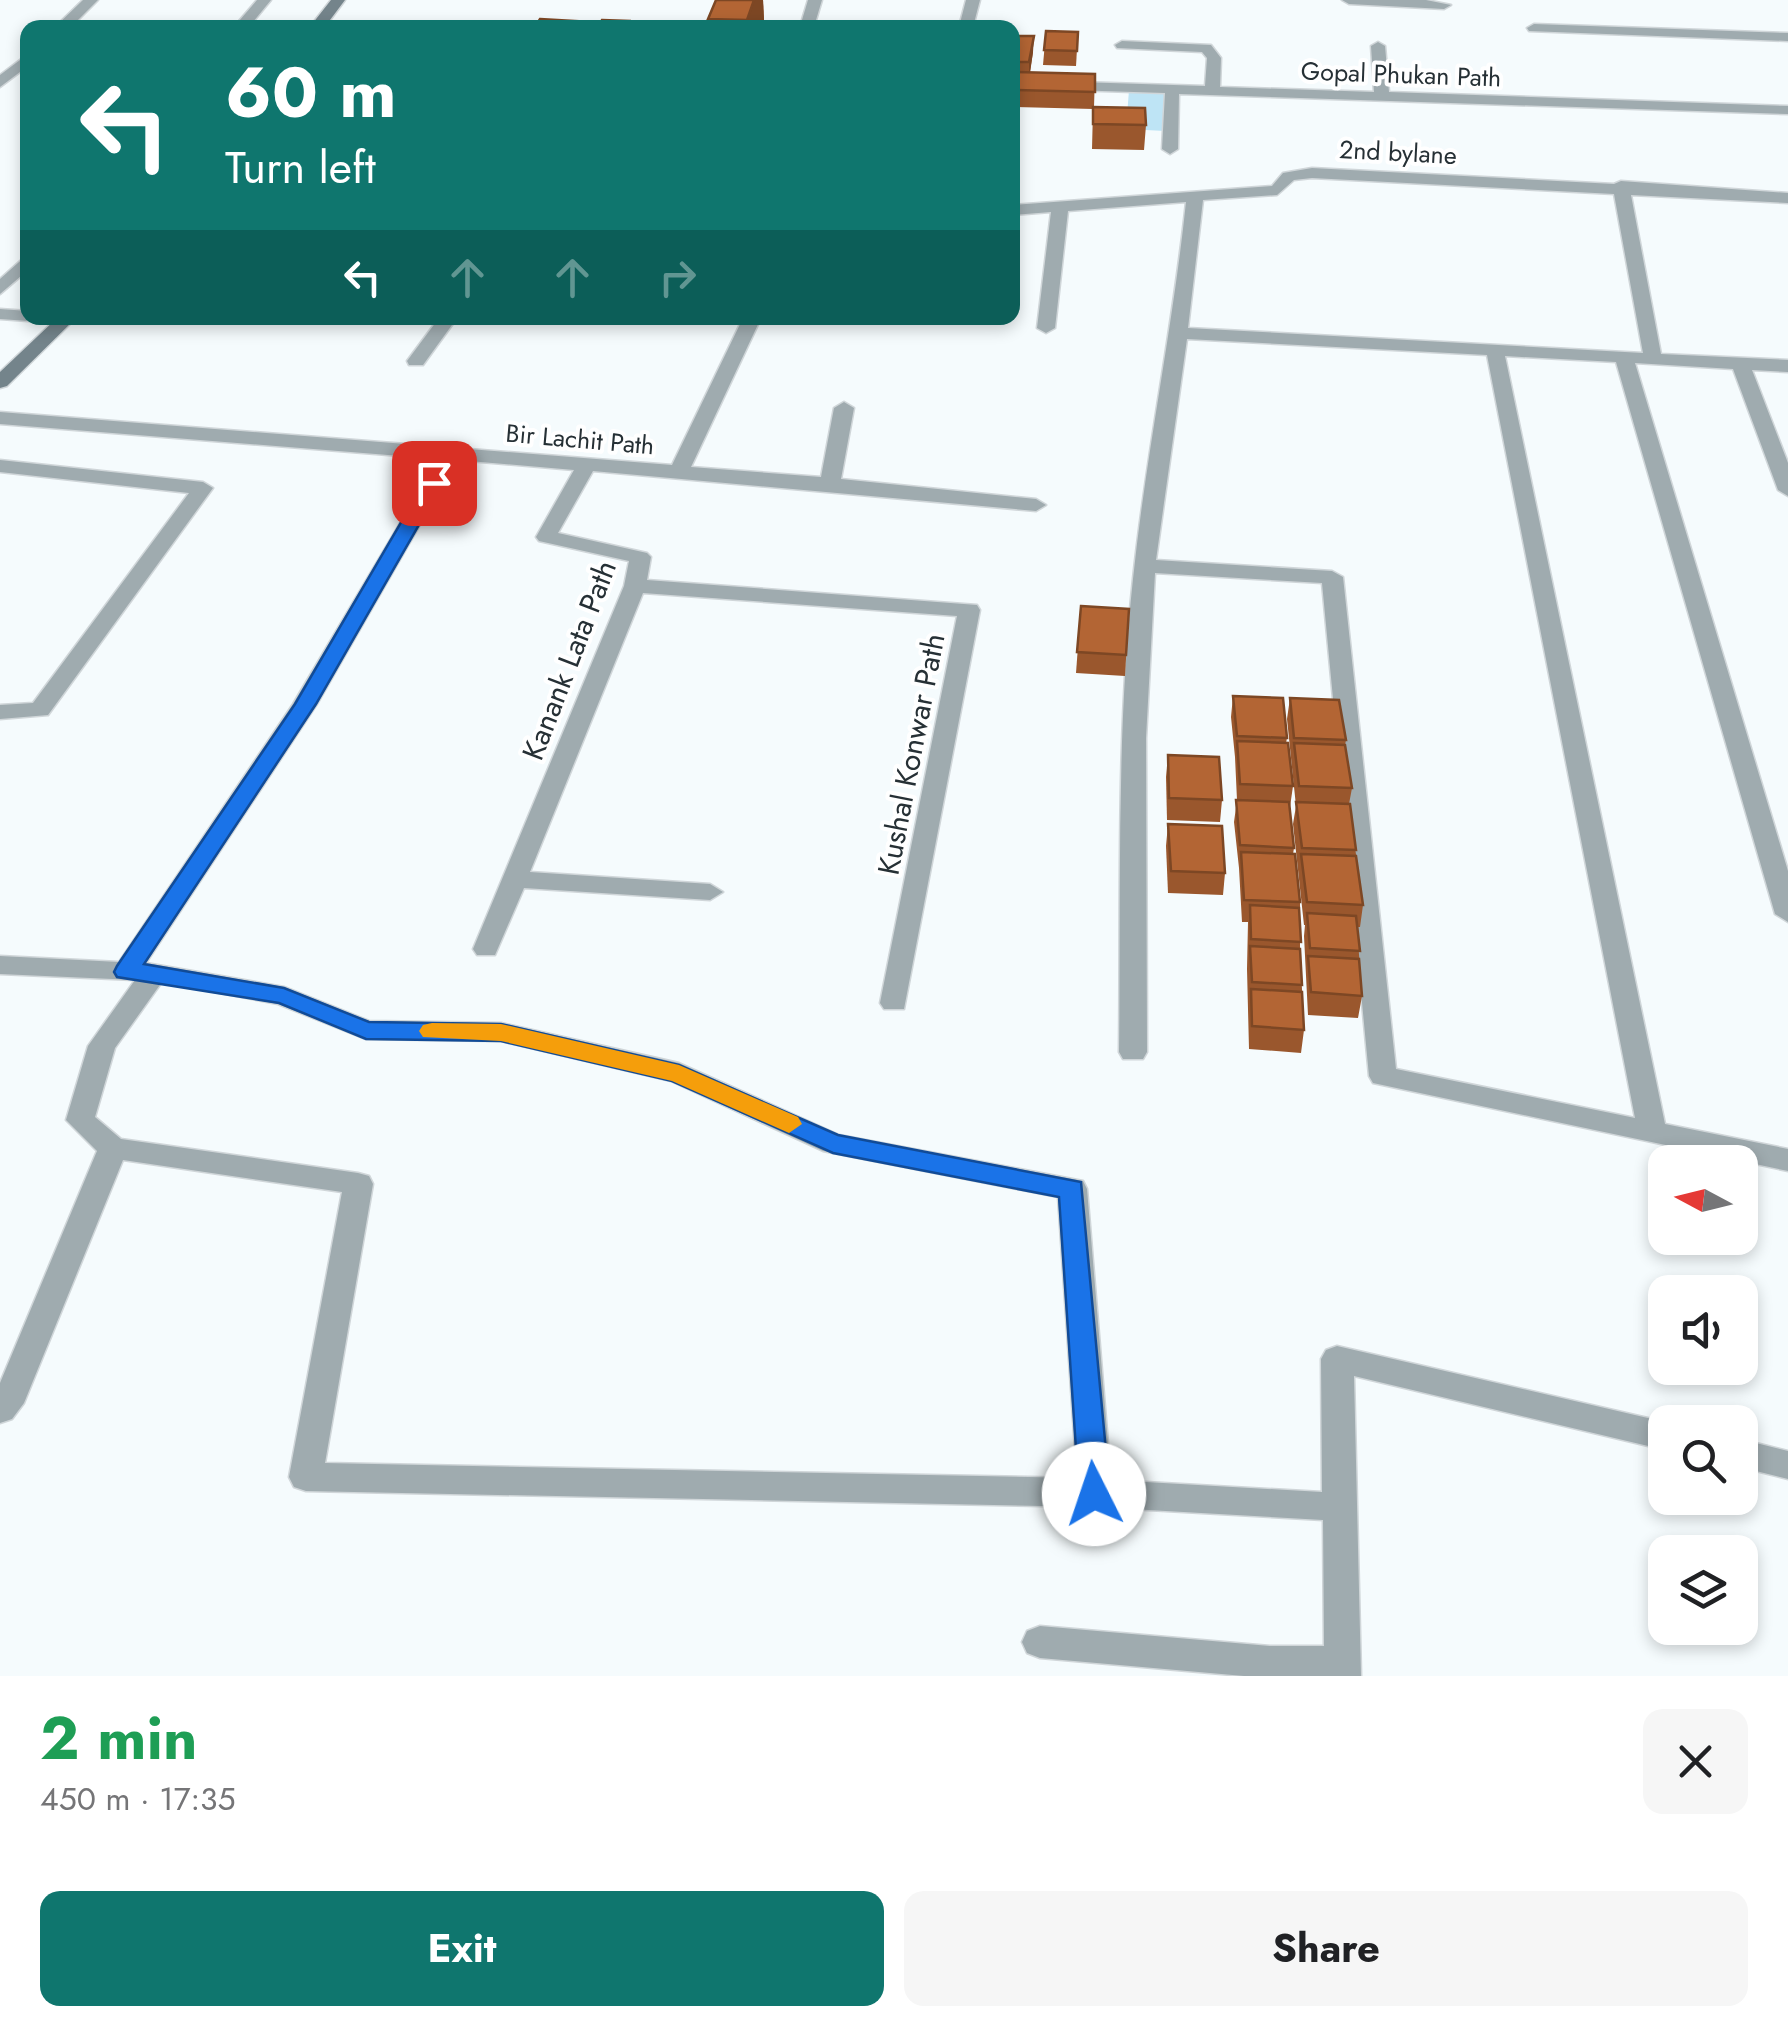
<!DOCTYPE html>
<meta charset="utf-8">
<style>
:root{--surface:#fff;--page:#f6f6f6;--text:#202124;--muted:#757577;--accent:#0f766e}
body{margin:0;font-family:Jost,sans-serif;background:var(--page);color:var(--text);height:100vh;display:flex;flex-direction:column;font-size:38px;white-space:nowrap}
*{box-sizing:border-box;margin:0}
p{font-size:32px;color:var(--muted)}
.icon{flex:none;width:55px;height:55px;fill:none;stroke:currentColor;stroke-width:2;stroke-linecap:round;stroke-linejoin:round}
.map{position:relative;height:1676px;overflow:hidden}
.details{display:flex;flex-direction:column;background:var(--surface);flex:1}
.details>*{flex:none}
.hud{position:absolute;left:20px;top:20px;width:1000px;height:305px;border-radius:20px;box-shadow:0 5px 15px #0003;background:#0f766e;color:#fff;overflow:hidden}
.needle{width:65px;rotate:277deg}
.controls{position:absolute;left:1648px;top:1145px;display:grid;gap:20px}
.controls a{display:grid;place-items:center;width:110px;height:110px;border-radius:20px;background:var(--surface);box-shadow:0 5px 15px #0003;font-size:50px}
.pin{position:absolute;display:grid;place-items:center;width:85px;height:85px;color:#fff;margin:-42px;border-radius:20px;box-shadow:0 5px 15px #0006}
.me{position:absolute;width:110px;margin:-55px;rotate:356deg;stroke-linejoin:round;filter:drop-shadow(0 0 8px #0008)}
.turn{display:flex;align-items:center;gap:35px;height:210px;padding:0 40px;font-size:45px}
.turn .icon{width:130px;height:130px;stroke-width:2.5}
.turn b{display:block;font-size:70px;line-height:85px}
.lanes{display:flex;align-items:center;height:95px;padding:0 40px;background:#0003;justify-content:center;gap:50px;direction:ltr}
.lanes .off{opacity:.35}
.round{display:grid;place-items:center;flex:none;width:105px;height:105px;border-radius:20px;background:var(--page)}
.headline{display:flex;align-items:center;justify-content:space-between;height:170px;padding:0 40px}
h1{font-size:60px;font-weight:700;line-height:75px;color:#1e9e55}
.cta{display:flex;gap:20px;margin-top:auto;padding:20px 40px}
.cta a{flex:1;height:115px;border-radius:20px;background:var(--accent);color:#fff;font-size:40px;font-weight:700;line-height:115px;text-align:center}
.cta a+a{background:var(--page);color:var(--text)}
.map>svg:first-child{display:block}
.green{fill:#bee4f5}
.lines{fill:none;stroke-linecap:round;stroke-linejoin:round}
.street-casing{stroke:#d0d6d9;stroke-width:3}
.secondary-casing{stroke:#d0d6d9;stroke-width:3}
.street{fill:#9fabaf;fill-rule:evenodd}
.secondary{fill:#74848b;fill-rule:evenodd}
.wall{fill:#9a572d}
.shaded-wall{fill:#7d4724}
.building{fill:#b36534;stroke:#7d4724;stroke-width:2.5}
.route{fill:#1a73e8;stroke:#114b97;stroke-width:2.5}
.slow{fill:#f59e0b}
.labels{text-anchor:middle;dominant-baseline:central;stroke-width:8;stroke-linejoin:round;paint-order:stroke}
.far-street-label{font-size:25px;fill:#263035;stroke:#fff}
.street-label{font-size:30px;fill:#263035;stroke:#fff}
</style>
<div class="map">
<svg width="1788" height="1676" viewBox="0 0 1788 1676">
<rect width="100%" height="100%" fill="#f5fbfd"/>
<path class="green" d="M1129 90 1166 92 1165 131 1126 129Z"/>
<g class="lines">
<defs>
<g id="street">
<path d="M83 0H98L70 28H54Z"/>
<path d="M257 0H271L248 28H233Z"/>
<path d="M808 0H822L816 20 809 24 802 20Z"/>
<path d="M966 0H980L974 23 967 27 960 23Z"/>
<path d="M1342 0H1426L1451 5 1444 9 1349 4Z"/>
<path d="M1534 24 1788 33V41L1529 31 1527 28Z"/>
<path d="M1122 41 1211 45 1221 58 1220 87 1374 92 1371 46 1378 42 1385 46 1389 92 1788 106V114L1179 94 1178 149 1170 154 1162 149 1165 93 1012 88V80L1205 86 1207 58 1202 52 1117 48 1115 45Z"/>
<path d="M28 54V66L0 87V75Z"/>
<path d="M1312 168 1614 184 1621 181 1788 193V203L1631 195 1661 354 1788 360V372L1752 370 1788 463V496L1778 490 1733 369 1635 363 1788 871V922L1775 914 1616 362 1505 356 1665 1124 1788 1149V1171L1373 1083 1369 1076 1322 583 1155 573 1146 738 1147 1052 1143 1059H1123L1119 1052C1121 894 1116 736 1133 579 1146 453 1173 328 1186 202L1068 211 1055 328 1046 333 1037 328 1051 212 1012 215V205L1272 186 1283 173ZM1312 178 1614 194 1643 353 1188 328 1203 200 1277 195 1294 180ZM1187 339 1487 355 1635 1118 1396 1069 1343 577 1332 571 1156 560Z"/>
<path d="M28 254V270L0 294V279Z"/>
<path d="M0 309 28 311V318H36L28 321 0 319Z"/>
<path d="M51 318H75L66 323Z"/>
<path d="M439 318H457L423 365H409L407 361Z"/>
<path d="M743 318H761L691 467 821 477 834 408 844 402 854 408 841 479 1036 499 1046 505 1036 511 593 471 558 533 647 553 651 557 647 580 977 605 980 610 904 1009H884L880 1003 957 616 643 593 530 872 710 884 723 892 710 900 524 888 495 955H477L473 949 624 586 629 561 539 541 536 537 574 470 457 460 317 704 146 963 284 987 369 1021 501 1023 679 1063 839 1135 1083 1181 1087 1189 1111 1480 1322 1492 1321 1359 1326 1350 1337 1346 1665 1422V1450L1354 1376 1361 1676H1244L1040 1658 1027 1653 1022 1642 1027 1631 1040 1626 1270 1646H1324L1323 1520 1095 1507 306 1491 294 1487 289 1477 342 1192 123 1160 24 1403 12 1419 0 1423V1383L97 1151 66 1120 88 1046 135 980 0 974V956L119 962 293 704 438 459 0 424V412L672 465ZM162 982 278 1004 366 1039 501 1041 671 1081 823 1151 1058 1197 1077 1478 325 1463 373 1184 369 1176 358 1173 121 1139 95 1117 115 1048Z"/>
<path d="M0 460 203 482 213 488 48 715 0 719V705L33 703 189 493 0 472Z"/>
<path d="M1740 1439 1788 1451V1479L1740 1467Z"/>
</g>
<g id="secondary">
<path d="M331 0H345L324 28H309Z"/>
<path d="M57 318H76L7 386 0 388V372Z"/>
</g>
</defs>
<use href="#street" class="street-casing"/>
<use href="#secondary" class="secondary-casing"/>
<use href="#street" class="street"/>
<use href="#secondary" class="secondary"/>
</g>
<g class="wall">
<path d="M716 0H763L764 20 761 28H708V19Z"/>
<path d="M1046 31 1078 32 1076 66 1043 65Z"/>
<path d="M1012 36 1033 52 1030 73 1095 74 1094 107 1146 125 1144 150 1092 149 1093 109 1012 107Z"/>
<path d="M1081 606 1129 609 1125 676 1076 673Z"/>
<path d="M1233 696 1287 738 1286 743 1293 786 1290 807 1294 848 1293 854 1300 902V949L1304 1030 1301 1053 1249 1049 1247 969 1248 922H1242L1239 868 1234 822 1237 800 1235 757 1231 717Z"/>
<path d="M1290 698 1346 740 1345 745 1352 788 1349 804 1363 905 1360 927H1357L1362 996 1358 1018 1308 1015 1304 936 1305 925H1304L1293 824 1296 806 1287 719Z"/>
<path d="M1168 755 1222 800 1220 822 1167 820 1166 777Z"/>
<path d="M1168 824 1225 873 1223 895 1168 893 1166 846Z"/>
</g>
<g class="shaded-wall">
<path d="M754 0H763L764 20 761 28H747V20Z"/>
<path d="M1034 36 1033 52 1029 78V62Z"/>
</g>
<g class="building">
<path d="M716 0H754L747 20 708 19Z"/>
<path d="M540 19 594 22 589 28H534Z"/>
<path d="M602 20 629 21 625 28H597Z"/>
<path d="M478 25 526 27 477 28Z"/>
<path d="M1046 31 1078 32 1077 51 1044 50Z"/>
<path d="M1012 36H1034L1029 62H1012Z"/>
<path d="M1012 72 1095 74V92L1012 90Z"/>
<path d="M1093 107 1145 108 1146 125 1093 124Z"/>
<path d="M1081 606 1129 609 1126 655 1077 652Z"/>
<path d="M1233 696 1283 698 1287 738 1237 736Z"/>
<path d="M1290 698 1339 700 1346 740 1294 738Z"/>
<path d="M1237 741 1288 743 1293 786 1240 784Z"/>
<path d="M1294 743 1345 745 1352 788 1299 786Z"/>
<path d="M1168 755 1219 757 1222 800 1169 798Z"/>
<path d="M1236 800 1289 802 1294 848 1240 845Z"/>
<path d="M1296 802 1350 804 1356 850 1302 848Z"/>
<path d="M1168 824 1222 826 1225 873 1171 871Z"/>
<path d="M1241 852 1295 854 1300 902 1244 900Z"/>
<path d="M1301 854 1356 856 1363 905 1307 902Z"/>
<path d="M1250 905 1299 908 1301 942 1251 939Z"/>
<path d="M1307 913 1356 916 1360 951 1310 948Z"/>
<path d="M1250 946 1300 949 1302 985 1252 982Z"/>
<path d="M1308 956 1359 959 1362 996 1311 992Z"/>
<path d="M1251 989 1302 992 1304 1030 1252 1026Z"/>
</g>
<path class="route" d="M434 478 443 483 316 704 144 964 284 988 369 1022 501 1024 679 1065 838 1135 1081 1182 1110 1494 1105 1503 1094 1507 1084 1503 1079 1494 1059 1197 833 1153 672 1081 501 1041 366 1039 279 1003 117 977 114 972 117 966 295 704 424 483Z"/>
<path class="slow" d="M432 1023 501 1024 679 1065 798 1117 802 1124 789 1133 672 1081 501 1041 423 1037 419 1031 423 1025Z"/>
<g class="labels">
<g class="far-street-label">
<text transform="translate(1401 74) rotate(2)">Gopal Phukan Path</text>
<text transform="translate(1398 152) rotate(3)">2nd bylane</text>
<text transform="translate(580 439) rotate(5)">Bir Lachit Path</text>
</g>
<g class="street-label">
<text transform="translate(569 660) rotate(-69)">Kanank Lata Path</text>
<text transform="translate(911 754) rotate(-79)">Kushal Konwar Path</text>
</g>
</g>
</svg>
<div class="controls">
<a><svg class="needle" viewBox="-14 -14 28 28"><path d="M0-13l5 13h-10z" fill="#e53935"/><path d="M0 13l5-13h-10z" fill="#757577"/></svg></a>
<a><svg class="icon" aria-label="sound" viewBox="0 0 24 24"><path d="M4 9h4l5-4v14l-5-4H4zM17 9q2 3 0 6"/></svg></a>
<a><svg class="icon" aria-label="search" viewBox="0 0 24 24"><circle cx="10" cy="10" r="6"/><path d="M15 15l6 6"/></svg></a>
<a><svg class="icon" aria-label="layers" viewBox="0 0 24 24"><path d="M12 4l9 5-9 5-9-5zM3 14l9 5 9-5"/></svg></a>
</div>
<div class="pin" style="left:434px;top:483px;background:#d93025"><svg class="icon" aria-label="arrive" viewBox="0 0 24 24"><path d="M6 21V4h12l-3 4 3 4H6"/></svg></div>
<svg class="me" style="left:1094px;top:1494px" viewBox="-20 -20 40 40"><circle r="19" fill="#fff"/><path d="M0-13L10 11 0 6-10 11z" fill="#1a73e8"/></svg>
<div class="hud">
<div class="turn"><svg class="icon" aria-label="left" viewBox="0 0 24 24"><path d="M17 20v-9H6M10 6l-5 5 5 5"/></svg><div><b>60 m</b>Turn left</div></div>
<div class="lanes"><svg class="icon" aria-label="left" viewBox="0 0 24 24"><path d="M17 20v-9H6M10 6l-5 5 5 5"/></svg><svg class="icon off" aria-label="ahead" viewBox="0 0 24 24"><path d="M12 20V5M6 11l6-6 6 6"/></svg><svg class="icon off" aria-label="ahead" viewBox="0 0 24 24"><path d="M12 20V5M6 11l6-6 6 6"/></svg><svg class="icon off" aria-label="right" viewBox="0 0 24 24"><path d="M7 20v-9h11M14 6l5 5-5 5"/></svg></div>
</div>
</div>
<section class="details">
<div class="headline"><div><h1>2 min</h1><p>450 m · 17:35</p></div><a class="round"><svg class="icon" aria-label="close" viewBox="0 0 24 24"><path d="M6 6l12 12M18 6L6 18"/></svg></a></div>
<div class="cta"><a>Exit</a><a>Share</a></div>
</section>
